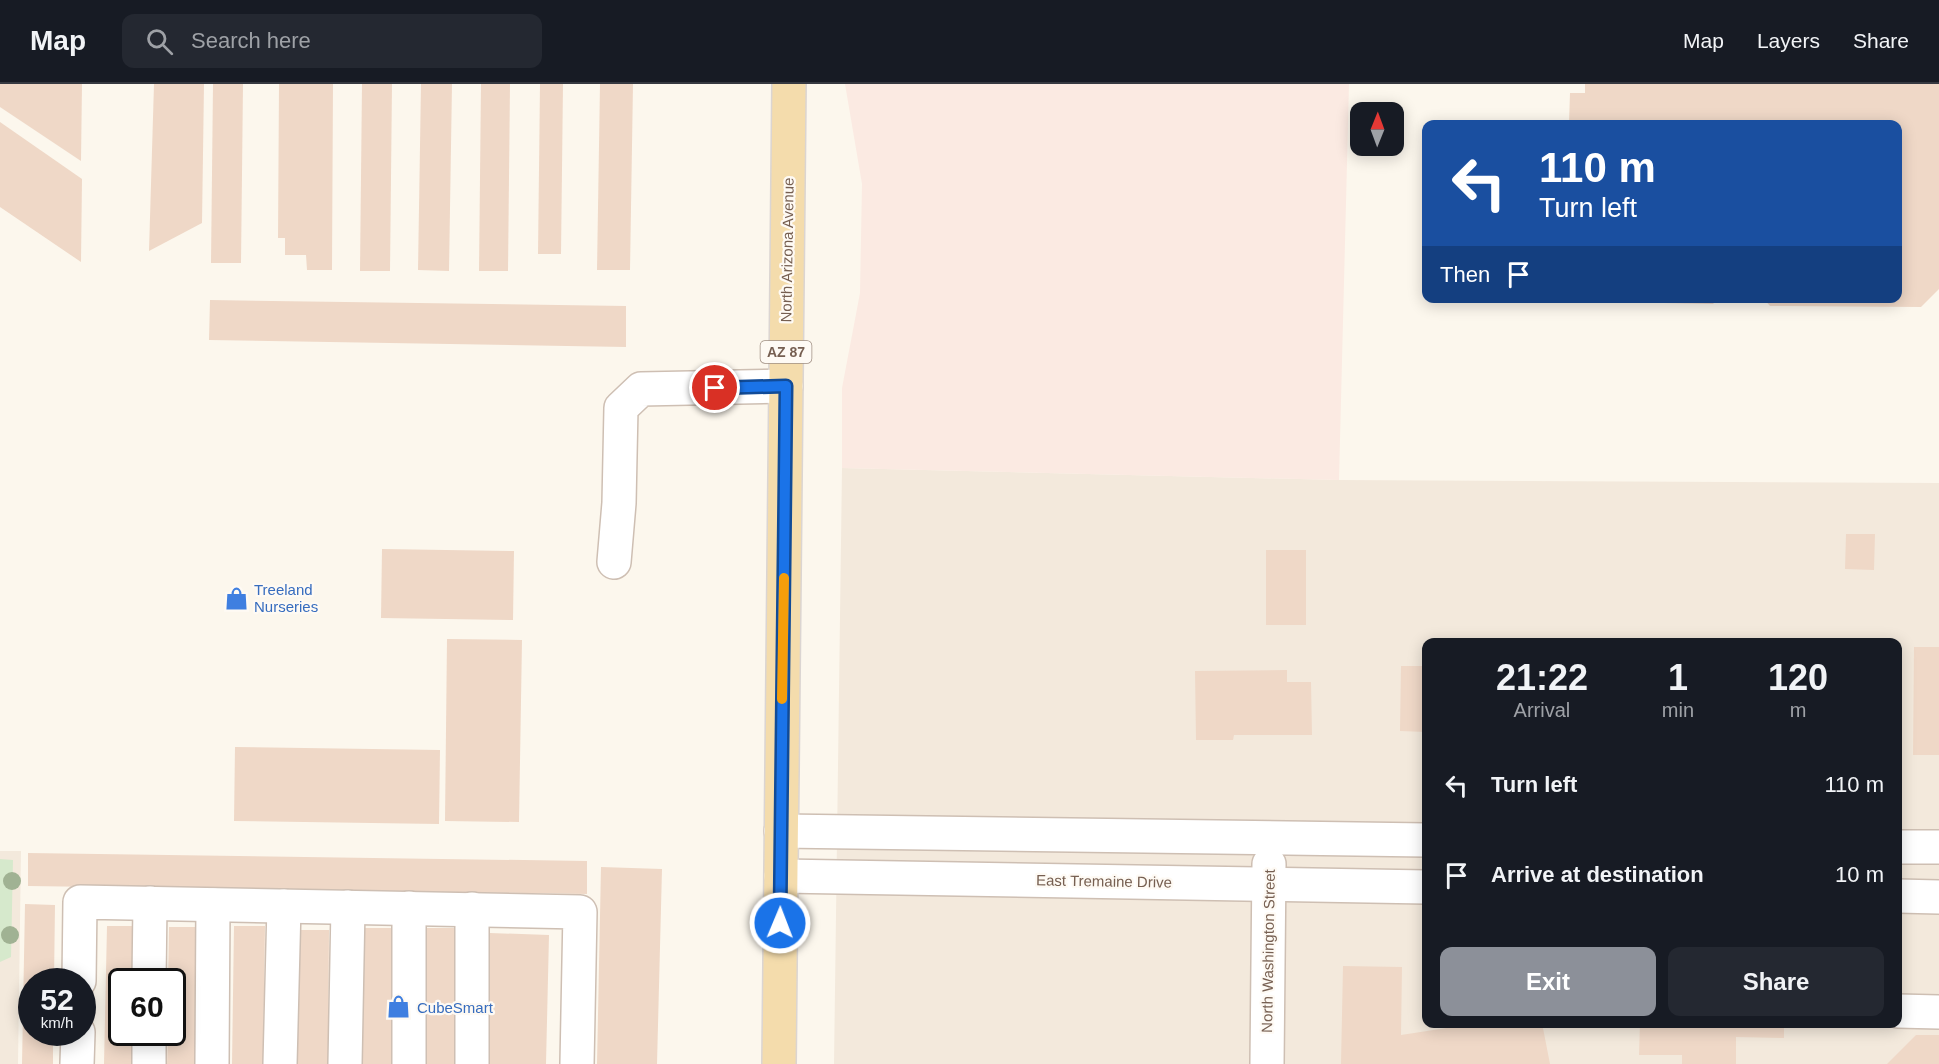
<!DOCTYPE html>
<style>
:root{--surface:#171b24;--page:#242831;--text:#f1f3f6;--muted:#9ea1a6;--line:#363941;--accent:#8c9099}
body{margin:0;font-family:Helvetica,sans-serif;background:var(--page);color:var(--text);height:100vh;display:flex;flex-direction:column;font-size:22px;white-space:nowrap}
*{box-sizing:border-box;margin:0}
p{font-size:20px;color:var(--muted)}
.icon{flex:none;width:33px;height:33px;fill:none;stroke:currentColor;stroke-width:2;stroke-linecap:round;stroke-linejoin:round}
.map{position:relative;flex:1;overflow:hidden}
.drawer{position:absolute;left:1422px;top:554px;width:480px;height:390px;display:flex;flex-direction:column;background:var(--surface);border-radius:12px;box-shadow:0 3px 15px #0003}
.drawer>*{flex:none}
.hud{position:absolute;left:1422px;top:36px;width:480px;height:183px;border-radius:12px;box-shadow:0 3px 15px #0003;background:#1a4fa0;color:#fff;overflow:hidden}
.needle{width:39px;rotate:1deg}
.controls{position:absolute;left:1350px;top:18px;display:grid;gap:12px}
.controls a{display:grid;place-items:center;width:54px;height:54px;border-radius:12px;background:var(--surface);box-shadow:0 3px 15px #0003;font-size:30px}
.speed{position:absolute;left:18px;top:884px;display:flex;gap:12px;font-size:30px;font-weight:700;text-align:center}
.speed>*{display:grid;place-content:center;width:78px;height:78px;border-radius:50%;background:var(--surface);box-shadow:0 3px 15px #0003;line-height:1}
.speed small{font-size:15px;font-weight:400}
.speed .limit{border:3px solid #111;border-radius:9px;background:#fff;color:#111}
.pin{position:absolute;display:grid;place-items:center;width:51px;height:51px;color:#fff;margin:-26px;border:3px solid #fff;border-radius:50%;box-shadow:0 2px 6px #0007}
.me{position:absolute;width:66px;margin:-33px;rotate:1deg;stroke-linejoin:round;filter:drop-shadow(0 0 4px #0008)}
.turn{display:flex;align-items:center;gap:21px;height:126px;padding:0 18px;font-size:27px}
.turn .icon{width:78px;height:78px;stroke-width:2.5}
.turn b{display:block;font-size:42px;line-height:51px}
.then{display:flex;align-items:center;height:57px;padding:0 18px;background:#0003;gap:12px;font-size:22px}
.eta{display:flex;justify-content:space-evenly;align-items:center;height:102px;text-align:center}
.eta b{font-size:36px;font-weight:700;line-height:42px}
.primary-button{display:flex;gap:12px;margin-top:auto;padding:12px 18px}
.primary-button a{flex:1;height:69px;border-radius:12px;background:var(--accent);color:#fff;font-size:24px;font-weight:700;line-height:69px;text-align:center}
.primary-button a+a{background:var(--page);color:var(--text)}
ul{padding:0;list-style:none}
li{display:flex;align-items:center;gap:18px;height:90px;padding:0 18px}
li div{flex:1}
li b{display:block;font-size:22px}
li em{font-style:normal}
header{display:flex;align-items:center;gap:36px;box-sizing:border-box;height:84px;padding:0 30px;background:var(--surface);border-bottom:2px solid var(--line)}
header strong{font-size:28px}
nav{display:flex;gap:33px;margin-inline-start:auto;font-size:21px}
.search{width:420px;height:54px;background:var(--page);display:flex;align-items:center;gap:15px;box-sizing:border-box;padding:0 21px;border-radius:12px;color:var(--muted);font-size:22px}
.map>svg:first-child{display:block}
.residential{fill:#f3e9dc;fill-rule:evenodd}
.commercial{fill:#fbeae2}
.green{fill:#d6e9cc}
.building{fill:#efd8c7}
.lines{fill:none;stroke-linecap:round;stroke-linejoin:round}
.minor-casing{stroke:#cebfb3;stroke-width:36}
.major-casing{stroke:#dbd5d2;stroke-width:36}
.minor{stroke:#fff;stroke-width:33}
.major{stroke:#f4dcac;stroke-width:33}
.tree{fill:#a0b293}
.route-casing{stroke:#114b97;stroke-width:15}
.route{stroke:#1a73e8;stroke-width:10}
.slow{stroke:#f59e0b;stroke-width:10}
.labels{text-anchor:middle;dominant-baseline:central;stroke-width:4.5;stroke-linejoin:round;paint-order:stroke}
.shield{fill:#fefaf4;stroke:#9f8e82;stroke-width:1.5}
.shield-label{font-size:14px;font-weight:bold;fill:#765f51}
.street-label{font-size:15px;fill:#765f51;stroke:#fefaf4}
.shop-label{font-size:15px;fill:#366cbe;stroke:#fefaf4;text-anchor:start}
</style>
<header>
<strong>Map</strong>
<div class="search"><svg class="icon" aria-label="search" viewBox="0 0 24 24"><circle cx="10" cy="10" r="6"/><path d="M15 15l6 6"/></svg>Search here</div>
<nav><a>Map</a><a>Layers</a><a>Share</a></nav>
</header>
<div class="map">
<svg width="1939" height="980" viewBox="0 0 1939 980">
<rect width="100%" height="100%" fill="#fcf7ed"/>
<g class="residential">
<path d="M842 384 1339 396 1939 399V980H834ZM1426 558H1898V939H1426Z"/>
<path d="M0 767H21L18 980H0Z"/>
</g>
<path class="commercial" d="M845 0H1349L1339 396 842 384V304L860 209 862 100Z"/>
<path class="green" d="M0 775 13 776 11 873 0 878Z"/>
<g class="building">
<path d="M0 0H82L81 77 0 23Z"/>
<path d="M154 0H204L202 139 149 167Z"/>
<path d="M213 0H243L241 179H211Z"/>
<path d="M279 0H333L332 186H307L306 171H285V154H278Z"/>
<path d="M362 0H392L390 187H360Z"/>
<path d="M421 0H452L449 187 418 186Z"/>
<path d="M481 0H510L508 187H479Z"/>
<path d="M540 0H563L561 170H538Z"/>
<path d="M600 0H633L630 186H597Z"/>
<path d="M1585 0H1939V205L1921 223 1770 222 1763 214H1898V40H1569L1570 9H1585Z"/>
<path d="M0 38 82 95 81 178 0 123Z"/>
<path d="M1565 214H1719L1713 220 1565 217Z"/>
<path d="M210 216 626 222V263L209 256Z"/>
<path d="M1846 450H1875L1874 486 1845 485Z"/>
<path d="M382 465 514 467 513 536 381 534Z"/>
<rect x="1266" y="466" width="40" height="75"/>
<path d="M447 555 522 556 519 738 445 737Z"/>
<path d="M1914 563H1939V671H1913Z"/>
<path d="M1401 582H1426V648L1400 647Z"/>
<path d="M1287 586V598H1311L1312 651H1234L1233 656H1196L1195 587Z"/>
<path d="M235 663 440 666 439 740 234 737Z"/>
<path d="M28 769 587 777V810L28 802Z"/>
<path d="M601 783 662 785 657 980H597Z"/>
<path d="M25 820 55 821 54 897H32V948H53V980H22Z"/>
<path d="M107 842H135L134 897H122V948H133V980H104Z"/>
<path d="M234 842H265L263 980H232Z"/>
<path d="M169 843H200L199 980H167L168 948H172V897H168Z"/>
<path d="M362 844H393L392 980H361Z"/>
<rect x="425" y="844" width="32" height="136"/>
<path d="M297 846H329L328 980H296Z"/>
<path d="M490 849 549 851 546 980H488Z"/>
<path d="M1343 882 1402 883 1401 951 1479 939H1542L1550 980H1341Z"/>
<path d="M1640 939H1784V954L1736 953V980H1682V971H1639Z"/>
<path d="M1916 951H1939V980H1887Z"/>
</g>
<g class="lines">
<defs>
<g id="minor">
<path d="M614 478 619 419 621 324 641 305 786 302"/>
<path d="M781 747 1426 756"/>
<path d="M1898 763H1939"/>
<path d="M781 792 1426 803"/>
<path d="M1898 812 1939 813"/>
<path d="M79 897 80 818 580 828 577 980"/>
<path d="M149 897 150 819"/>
<path d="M1898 927 1939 928"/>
<path d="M77 980 78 948"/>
<path d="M149 980V948"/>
<path d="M212 980 213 821"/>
<path d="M280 980 284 822"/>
<path d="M345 980 348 823"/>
<path d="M409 980V824"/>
<path d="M472 980V825"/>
<path d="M1267 980 1269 780"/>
</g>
<path id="major" d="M779 980 789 0"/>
</defs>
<use href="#minor" class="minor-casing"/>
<use href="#major" class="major-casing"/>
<use href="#minor" class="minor"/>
<use href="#major" class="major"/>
</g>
<g class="tree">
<circle cx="12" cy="797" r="9"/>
<circle cx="10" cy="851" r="9"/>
</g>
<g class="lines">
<defs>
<path id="route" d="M715 304 786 302 780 839"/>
</defs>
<use href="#route" class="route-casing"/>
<use href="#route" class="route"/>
<path class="slow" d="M782 615 784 494"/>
</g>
<defs>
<symbol id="shop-bare" viewBox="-9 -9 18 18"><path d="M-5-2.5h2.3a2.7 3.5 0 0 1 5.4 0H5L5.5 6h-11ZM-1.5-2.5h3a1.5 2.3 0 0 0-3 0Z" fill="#3f7fe0" stroke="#fefaf4" stroke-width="2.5" paint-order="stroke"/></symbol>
</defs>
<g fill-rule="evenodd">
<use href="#shop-bare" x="220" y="498" width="33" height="33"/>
<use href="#shop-bare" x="382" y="906" width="33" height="33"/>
</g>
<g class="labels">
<rect class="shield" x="760.5" y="257" width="51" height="22" rx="4.5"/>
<g class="shield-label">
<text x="786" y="268">AZ 87</text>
</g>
<g class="street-label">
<text transform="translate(787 166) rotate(-89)">North Arizona Avenue</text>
<text transform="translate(1104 797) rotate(1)">East Tremaine Drive</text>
<text transform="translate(1268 867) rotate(-89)">North Washington Street</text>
</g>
<g class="shop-label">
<text x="254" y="505">Treeland<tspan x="254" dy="17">Nurseries</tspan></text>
<text x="417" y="923">CubeSmart</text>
</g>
</g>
</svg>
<div class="controls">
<a><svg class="needle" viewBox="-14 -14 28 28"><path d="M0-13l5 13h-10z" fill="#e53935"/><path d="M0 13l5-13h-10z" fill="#9ea1a6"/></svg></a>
</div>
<div class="speed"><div>52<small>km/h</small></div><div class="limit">60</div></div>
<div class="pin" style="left:715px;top:304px;background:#d93025"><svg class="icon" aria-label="arrive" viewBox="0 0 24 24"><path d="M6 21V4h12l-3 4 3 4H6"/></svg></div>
<svg class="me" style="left:780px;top:839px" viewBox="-20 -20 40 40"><circle r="17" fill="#1a73e8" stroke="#fff" stroke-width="3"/><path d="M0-11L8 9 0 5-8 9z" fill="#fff"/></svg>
<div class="hud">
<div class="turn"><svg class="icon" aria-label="left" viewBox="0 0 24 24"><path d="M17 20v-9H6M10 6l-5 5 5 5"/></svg><div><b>110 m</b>Turn left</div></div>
<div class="then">Then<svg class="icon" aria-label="arrive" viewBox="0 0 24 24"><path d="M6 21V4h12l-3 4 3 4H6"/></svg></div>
</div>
<section class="drawer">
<div class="eta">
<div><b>21:22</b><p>Arrival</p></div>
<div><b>1</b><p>min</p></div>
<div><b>120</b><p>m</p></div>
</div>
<ul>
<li><svg class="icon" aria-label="left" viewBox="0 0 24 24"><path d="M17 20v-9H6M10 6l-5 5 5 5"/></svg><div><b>Turn left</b></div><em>110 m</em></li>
<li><svg class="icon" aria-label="arrive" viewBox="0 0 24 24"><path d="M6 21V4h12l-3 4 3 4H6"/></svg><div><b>Arrive at destination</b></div><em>10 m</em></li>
</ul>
<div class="primary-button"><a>Exit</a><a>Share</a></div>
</section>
</div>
